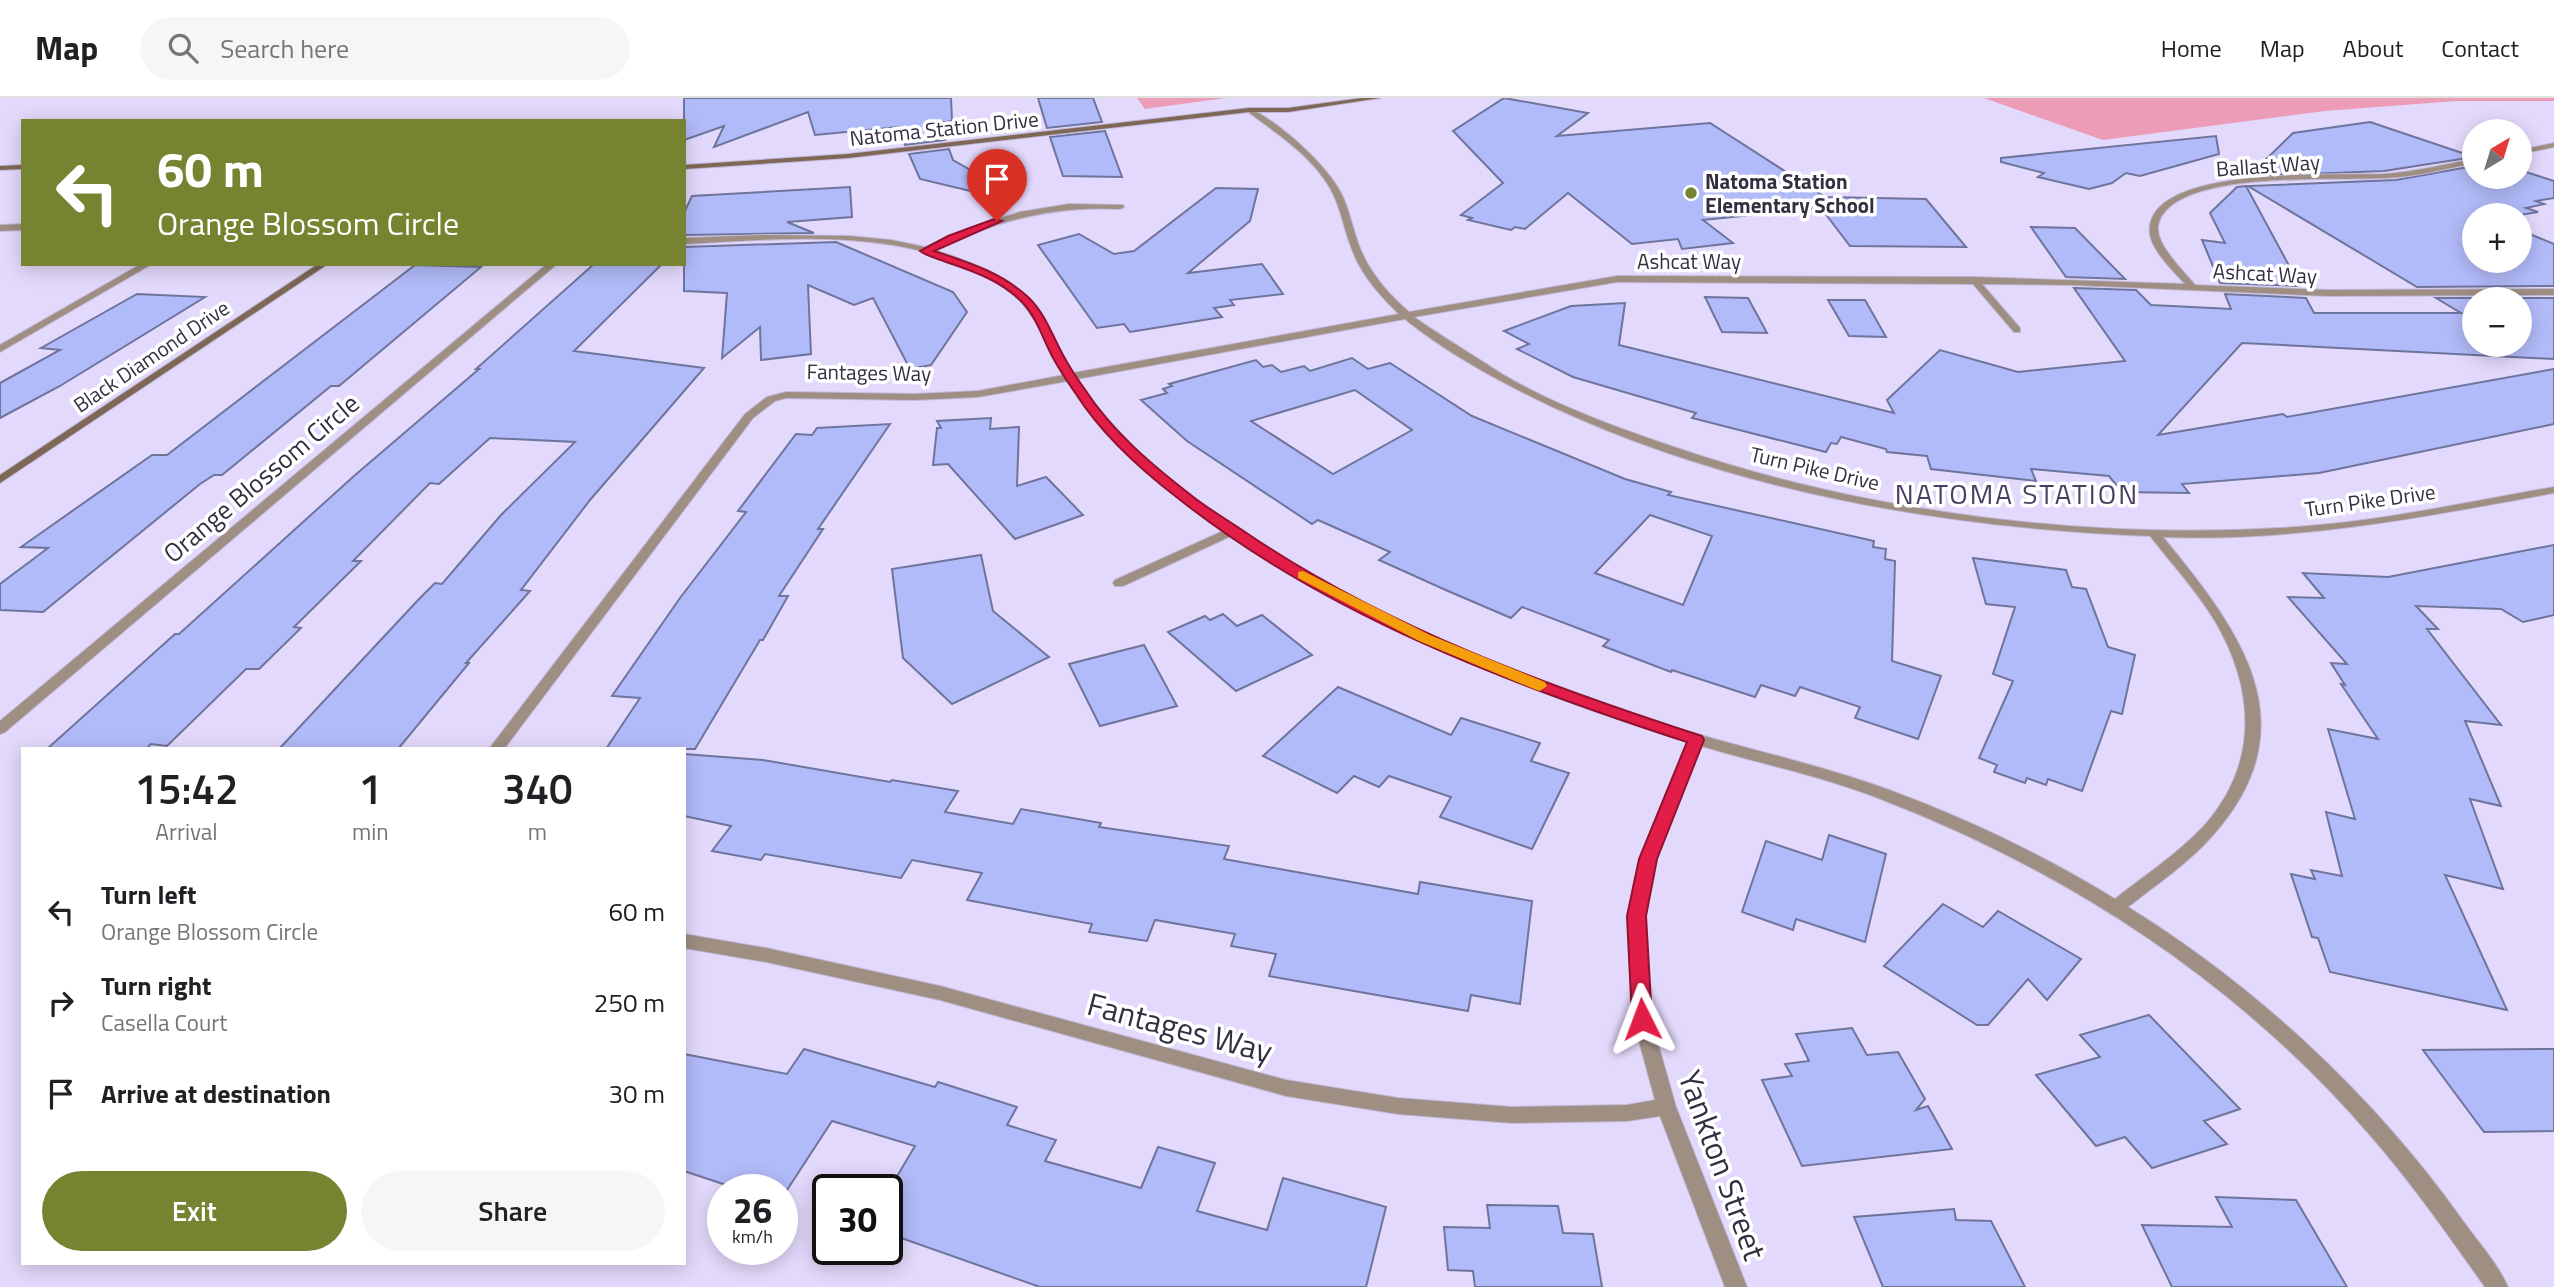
<!DOCTYPE html>
<meta charset="utf-8">
<style>
:root{--surface:#fff;--page:#f6f6f6;--text:#202124;--muted:#757577;--line:#e0e0e0;--accent:#768331}
body{margin:0;font-family:"Titillium Web",sans-serif;background:var(--page);color:var(--text);height:100vh;display:flex;flex-direction:column;font-size:26px;white-space:nowrap}
*{box-sizing:border-box;margin:0}
p{font-size:23px;color:var(--muted)}
.icon{flex:none;width:38px;height:38px;fill:none;stroke:currentColor;stroke-width:2;stroke-linecap:round;stroke-linejoin:round}
.map{position:relative;flex:1;overflow:hidden}
.drawer{position:absolute;left:21px;top:649px;width:665px;height:518px;display:flex;flex-direction:column;background:var(--surface);border-radius:0px;box-shadow:0 4px 18px #0003}
.drawer>*{flex:none}
.top-card{position:absolute;left:21px;top:21px;width:665px;height:147px;border-radius:0px;box-shadow:0 4px 18px #0003;background:#768331;color:#fff;overflow:hidden}
.needle{width:46px;rotate:38deg}
.fabs{position:absolute;left:2462px;top:21px;display:grid;gap:14px}
.fabs a{display:grid;place-items:center;width:70px;height:70px;border-radius:50%;background:var(--surface);box-shadow:0 4px 18px #0003;font-size:35px}
.speed{position:absolute;left:707px;top:1076px;display:flex;gap:14px;font-size:35px;font-weight:700;text-align:center}
.speed>*{display:grid;place-content:center;width:91px;height:91px;border-radius:50%;background:var(--surface);box-shadow:0 4px 18px #0003;line-height:1}
.speed small{font-size:18px;font-weight:400}
.speed .limit{border:4px solid #111;border-radius:10px;background:#fff;color:#111}
.pin{position:absolute;display:grid;place-items:center;width:60px;height:60px;color:#fff;margin:-72px -30px;border-radius:50% 50% 50% 0;rotate:-45deg;box-shadow:0 0 7px #0007}
.pin .icon{rotate:45deg}
.me{position:absolute;width:77px;margin:-38px;rotate:357deg;stroke-linejoin:round;filter:drop-shadow(0 0 5px #0008)}
.turn{display:flex;align-items:center;gap:24px;height:147px;padding:0 21px;font-size:32px}
.turn .icon{width:91px;height:91px;stroke-width:2.5}
.turn b{display:block;font-size:49px;line-height:60px}
.eta{display:flex;justify-content:space-evenly;align-items:center;height:119px;text-align:center}
.eta b{font-size:42px;font-weight:600;line-height:49px}
.cta{display:flex;gap:14px;margin-top:auto;padding:14px 21px}
.cta a{flex:1;height:80px;border-radius:42px;background:var(--accent);color:#fff;font-size:28px;font-weight:600;line-height:80px;text-align:center}
.cta a+a{background:var(--page);color:var(--text)}
ul{padding:0;list-style:none}
li{display:flex;align-items:center;gap:21px;height:91px;padding:0 21px}
li div{flex:1}
li b{display:block;font-size:26px}
li em{font-style:normal}
header{display:flex;align-items:center;gap:42px;box-sizing:border-box;height:98px;padding:0 35px;background:var(--surface);border-bottom:2px solid var(--line)}
header strong{font-size:33px}
nav{display:flex;gap:38px;margin-inline-start:auto;font-size:24px}
.search{width:490px;height:63px;background:var(--page);display:flex;align-items:center;gap:18px;box-sizing:border-box;padding:0 24px;border-radius:38px;color:var(--muted);font-size:26px}
.map>svg:first-child{display:block}
.green{fill:#ed9cb7}
.building{fill:#b2bbf9;stroke:#6e749c;stroke-width:2;fill-rule:evenodd}
.lines{fill:none;stroke-linecap:round;stroke-linejoin:round}
.street-casing{stroke:#c0b7d6;stroke-width:2}
.secondary-casing{stroke:#c0b7d6;stroke-width:2}
.street{fill:#9f8e82;fill-rule:evenodd}
.secondary{fill:#7f6755;fill-rule:evenodd}
.route{fill:#e11d48;stroke:#92132f;stroke-width:2}
.slow{fill:#f59e0b}
.poi-dot{fill:#768331;stroke:#fff;stroke-width:2.5}
.labels{text-anchor:middle;dominant-baseline:central;stroke-width:7;stroke-linejoin:round;paint-order:stroke}
.far-street-label{font-size:21px;fill:#342f40;stroke:#fff}
.far-poi-label{font-size:21px;font-weight:bold;fill:#342f40;stroke:#fff;text-anchor:start}
.street-label{font-size:26px;fill:#342f40;stroke:#fff}
.neighbourhood-label{font-size:28px;letter-spacing:2px;fill:#4a3e62;stroke:#fff}
.near-street-label{font-size:32px;fill:#342f40;stroke:#fff}
</style>
<header>
<strong>Map</strong>
<div class="search"><svg class="icon" aria-label="search" viewBox="0 0 24 24"><circle cx="10" cy="10" r="6"/><path d="M15 15l6 6"/></svg>Search here</div>
<nav><a>Home</a><a>Map</a><a>About</a><a>Contact</a></nav>
</header>
<div class="map">
<svg width="2554" height="1189" viewBox="0 0 2554 1189">
<rect width="100%" height="100%" fill="#e3d9fc"/>
<g class="green">
<path d="M1137 0H1226L1145 11Z"/>
<path d="M1984 0H2554V3H2456L2325 13 2103 42Z"/>
</g>
<g class="building">
<path d="M684 0H951L952 23 938 25 945 42 905 47 898 29 815 37 808 14 714 49 724 28 684 42Z"/>
<path d="M1038 0H1093L1102 24 1047 30Z"/>
<path d="M1504 0 1588 15 1557 38 1710 25 1825 99 1926 101 1966 149 1850 148 1821 110 1703 122 1733 145 1682 151 1678 141 1632 146 1568 95 1525 131 1515 129 1511 132 1468 122 1472 120 1461 117 1503 85 1453 33Z"/>
<path d="M2370 24 2474 59 2384 73 2249 78 2293 35Z"/>
<path d="M1105 33 1122 79 1063 78 1050 39Z"/>
<path d="M2216 38 2219 56 2140 78 2126 75 2112 85 2089 91 2038 79 2044 75 2001 64V60Z"/>
<path d="M949 51 953 62 1007 93 1004 101 920 81 909 56Z"/>
<path d="M2474 68V79H2520V72L2554 83V100L2536 103 2544 106 2526 110 2538 114 2520 117H2474V163H2520V132L2554 146V188L2417 189 2248 88 2396 82Z"/>
<path d="M2246 88 2300 188 2220 185 2202 142 2225 145 2210 115 2237 89Z"/>
<path d="M850 89 852 119 787 124 814 135 684 137V115L692 98Z"/>
<path d="M1216 90 1258 91 1250 123 1188 175 1262 166 1283 196 1230 202 1234 207 1214 210 1222 219 1130 234 1124 226 1097 230 1038 147 1079 136 1114 156 1134 153Z"/>
<path d="M2031 129 2075 130 2125 181 2066 179Z"/>
<path d="M836 144 953 194 967 214 931 267 910 271 873 200 854 207 808 187 811 256 761 262 760 229 722 260 727 195 684 193V149Z"/>
<path d="M594 166H662L574 253 704 270 590 402 521 492 530 493 466 565H469L398 651H279L419 501 435 485 442 486 501 417 575 344 490 340 439 386 430 385 353 463H361L294 529 301 530 259 571H246L167 648 151 646 146 651H47L175 536H179L354 378 479 271H476Z"/>
<path d="M415 167 481 169 339 288H331L222 377H214L200 386 43 514 0 512V486L48 450 21 449 152 357H167Z"/>
<path d="M2074 190 2136 192 2151 207 2231 211 2225 196 2306 200 2314 215H2461L2436 200H2554V261L2242 245 2158 337 2283 316 2287 319 2554 271V326L2319 375 2182 386 2189 395 2122 394 2109 378 2031 371 2036 383 1931 371 1927 358 1887 354 1886 351 1841 339 1837 346 1831 345 1826 354 1751 335 1692 320 1696 315 1573 279 1517 251 1529 246 1504 233 1571 208 1625 205 1619 247 1894 315 1887 302 1940 252 2018 274 2125 263ZM2474 201H2520V247H2474Z"/>
<path d="M137 196 205 199 60 288 0 320V285L60 252 41 250Z"/>
<path d="M1705 199 1748 200 1767 235 1722 234Z"/>
<path d="M1828 202H1865L1886 239 1849 238Z"/>
<path d="M1352 260 1368 271 1390 265 1472 318 1625 381 1671 394 1668 397 1874 443 1873 449 1886 451 1885 461 1895 463 1892 563 1941 578 1918 641 1855 620 1860 609 1800 589 1795 598 1761 587 1755 599 1672 572 1671 574 1603 548 1609 542 1522 509 1511 520 1448 493 1379 462 1390 454 1318 422 1312 426 1187 343 1141 302 1167 295 1163 291 1172 288 1169 286 1256 262 1263 269 1272 267 1281 274 1304 268 1310 273ZM1355 292 1412 332 1333 376 1251 323ZM1650 417 1712 438 1683 507 1595 475Z"/>
<path d="M991 320 990 331 1019 329 1017 388 1046 379 1083 417 1015 441 948 366 933 367 937 330H941L937 323Z"/>
<path d="M890 326 818 431H823L779 498H788L763 542H760L695 651H606L640 600 612 598 680 500 746 414 738 413 796 336 812 337 817 330Z"/>
<path d="M2554 447V517L2523 524 2501 511 2416 508 2438 531H2427L2501 627 2465 623 2501 708 2470 701 2503 791 2445 777 2507 912 2330 874 2318 840 2312 839 2291 776 2315 781 2311 772 2342 778 2326 714 2355 721 2328 631 2378 641 2341 586 2345 587 2331 565 2347 566 2288 499 2324 500 2303 475 2388 479Z"/>
<path d="M981 457 993 513 1049 559 952 606 903 560 892 471Z"/>
<path d="M1973 460 2066 472 2072 489 2086 491 2108 549 2135 557 2122 616 2111 613 2082 693 2048 681 2046 687 2027 680 2025 685 1994 674 1997 667 1979 660 2013 583 1993 576 2015 509 1986 506Z"/>
<path d="M1223 516 1237 528 1262 517 1312 557 1236 593 1168 534 1205 518 1210 522Z"/>
<path d="M1144 547 1177 608 1100 628 1069 566Z"/>
<path d="M1338 589 1451 637 1461 620 1540 645 1531 663 1569 675 1532 751 1440 719 1451 699 1389 678 1379 689 1354 678 1337 695 1263 658Z"/>
<path d="M684 656 763 662 890 684 892 682 958 693 945 714 1013 726 1021 711 1101 725 1099 729 1229 748 1224 761 1418 796 1420 784 1532 803 1520 906 1471 897 1468 913 1269 878 1276 856 1231 848 1235 836 1155 822 1147 843 1089 834 1092 826 967 802 982 775 912 762 901 780 765 756 761 762 712 753 731 728 684 718Z"/>
<path d="M1829 737 1886 756 1865 844 1796 821 1793 832 1742 814 1766 743 1822 762Z"/>
<path d="M1943 806 1983 829 1998 813 2081 861 2047 902 2028 881 1988 927H1977L1884 868Z"/>
<path d="M2149 917 2240 1011 2204 1023 2227 1046 2152 1070 2125 1039 2096 1048 2036 977 2100 959 2080 937Z"/>
<path d="M1852 930 1867 957 1898 954 1925 1001 1916 1012 1928 1008 1952 1051 1802 1068 1762 982 1792 978 1785 966 1809 963 1796 936Z"/>
<path d="M804 951 935 989 938 984 1017 1009 1007 1027 1056 1042 1045 1063 1141 1090 1158 1049 1215 1065 1197 1113 1267 1132 1283 1080 1386 1109 1366 1189H1040L887 1135V1095L915 1048 832 1023 787 1092H741L684 1073V956L787 976Z"/>
<path d="M2554 951V1033L2484 1034 2423 952Z"/>
<path d="M2216 1099 2296 1102 2347 1189H2172L2142 1127 2232 1129Z"/>
<path d="M1487 1107 1558 1108 1563 1135 1593 1136 1602 1189H1475L1473 1173 1448 1172 1444 1129 1490 1130Z"/>
<path d="M1954 1111 1956 1122 1991 1123 2025 1189H1883L1854 1119Z"/>
</g>
<g class="lines">
<defs>
<g id="street">
<path d="M1249 10C1280 25 1328 67 1343 99 1349 113 1353 130 1358 145 1368 173 1387 195 1409 214L1617 178 1974 179 2185 186C2173 172 2146 149 2150 127 2160 67 2338 78 2384 76 2415 74 2445 66 2474 61V65C2445 71 2415 79 2385 80 2338 83 2177 71 2159 124 2152 144 2183 172 2195 187L2329 192 2554 191V197L2329 198 2072 187 1982 186 2020 230V234H2014L1973 186 1617 184 1414 219C1432 232 1451 243 1469 255 1484 264 1499 275 1514 283 1565 311 1620 331 1674 349 1867 415 2092 443 2295 429 2383 423 2468 404 2554 389V395C2424 419 2296 444 2163 439 2239 532 2311 625 2214 736 2190 764 2157 786 2128 809 2257 889 2375 999 2463 1123 2478 1144 2498 1166 2508 1189H2485C2448 1137 2412 1085 2370 1037 2239 885 2069 774 1883 702 1825 679 1762 666 1701 648L1656 761 1644 818 1651 921 1676 1009 1747 1189H1725L1660 1018 1627 1023 1512 1025 1398 1016 1286 998 940 902 766 864 684 850V836L766 850 940 888 1286 982 1398 1000 1512 1009 1627 1007 1655 1002 1633 921 1628 818 1640 761 1688 644C1528 594 1371 532 1231 438L1123 488H1115L1113 485 1115 482 1223 433C1163 392 1108 343 1068 283L978 299 915 302 786 300 775 303 753 320 504 651H489L745 316 767 299 786 294 915 296 978 293 1064 277C1048 252 1039 221 1017 200 1007 190 995 183 982 176 893 129 782 141 684 146V140L765 137 849 138 891 142 925 149 969 130 1020 114 1069 106 1123 107 1124 109 1120 111C1054 107 994 123 935 152 974 165 1014 179 1039 214 1052 234 1061 256 1073 275L1399 216C1378 196 1359 174 1350 146 1343 127 1340 107 1330 90 1311 57 1276 35 1247 13ZM1405 221C1446 255 1506 287 1555 310 1740 395 1947 430 2150 438 2172 466 2197 493 2215 523 2256 593 2259 668 2202 730 2176 757 2144 778 2115 801 2045 758 1970 722 1892 693 1816 665 1736 649 1659 625 1523 582 1391 527 1270 452 1197 407 1126 353 1077 281Z"/>
<path d="M2554 45V49L2520 56V52Z"/>
<path d="M23 126V132L0 133V127Z"/>
<path d="M141 166H152L0 254V247Z"/>
<path d="M547 166H557L5 634 0 636V623Z"/>
</g>
<g id="secondary">
<path d="M1362 0H1380L1288 14H1249L848 60 684 71V67L848 56 1249 10H1288Z"/>
<path d="M23 67V71L0 72V68Z"/>
<path d="M318 166H328L0 385V377Z"/>
</g>
</defs>
<use href="#street" class="street-casing"/>
<use href="#secondary" class="secondary-casing"/>
<use href="#street" class="street"/>
<use href="#secondary" class="secondary"/>
</g>
<path class="route" d="M994 121 1002 123 934 153C967 164 1001 174 1028 199 1045 215 1052 237 1063 257 1070 270 1078 282 1086 293 1112 333 1150 365 1187 394 1206 410 1228 422 1248 436 1386 529 1544 587 1702 638L1704 642 1657 761 1646 818 1652 921 1649 927 1642 929 1635 927 1632 921 1627 818 1639 761 1687 644C1509 586 1327 518 1179 401 1141 372 1102 337 1076 296 1067 283 1058 270 1051 256 1042 238 1036 219 1023 205 1003 184 976 174 949 165 940 161 928 159 920 153L948 138Z"/>
<path class="slow" d="M1303 473 1430 537 1545 584 1547 588 1540 593 1534 591 1419 543 1298 480V474Z"/>
<circle class="poi-dot" cx="1691" cy="95" r="7"/>
<g class="labels">
<g class="far-street-label">
<text transform="translate(944 30) rotate(-6)">Natoma Station Drive</text>
<text transform="translate(2268 67) rotate(-4)">Ballast Way</text>
<text x="1689" y="163">Ashcat Way</text>
<text transform="translate(2265 175) rotate(3)">Ashcat Way</text>
<text transform="translate(151 258) rotate(-34)">Black Diamond Drive</text>
<text transform="translate(869 274) rotate(1)">Fantages Way</text>
<text transform="translate(1815 370) rotate(13)">Turn Pike Drive</text>
<text transform="translate(2370 402) rotate(-8)">Turn Pike Drive</text>
</g>
<g class="far-poi-label">
<text x="1705" y="83">Natoma Station<tspan x="1705" dy="24">Elementary School</tspan></text>
</g>
<g class="street-label">
<text transform="translate(261 380) rotate(-40)">Orange Blossom Circle</text>
</g>
<g class="neighbourhood-label">
<text x="2017" y="395">NATOMA STATION</text>
</g>
<g class="near-street-label">
<text transform="translate(1180 929) rotate(15)">Fantages Way</text>
<text transform="translate(1723 1067) rotate(70)">Yankton Street</text>
</g>
</g>
</svg>
<div class="fabs">
<a><svg class="needle" viewBox="-14 -14 28 28"><path d="M0-13l5 13h-10z" fill="#e53935"/><path d="M0 13l5-13h-10z" fill="#757577"/></svg></a>
<a>+</a>
<a>−</a>
</div>
<div class="speed"><div>26<small>km/h</small></div><div class="limit">30</div></div>
<div class="pin" style="left:997px;top:123px;background:#d93025"><svg class="icon" aria-label="arrive" viewBox="0 0 24 24"><path d="M6 21V4h12l-3 4 3 4H6"/></svg></div>
<svg class="me" style="left:1642px;top:921px" viewBox="-20 -20 40 40"><path d="M0-17L14 15 0 8-14 15z" fill="#e11d48" stroke="#fff" stroke-width="4"/></svg>
<div class="top-card">
<div class="turn"><svg class="icon" aria-label="left" viewBox="0 0 24 24"><path d="M17 20v-9H6M10 6l-5 5 5 5"/></svg><div><b>60 m</b>Orange Blossom Circle</div></div>
</div>
<section class="drawer">
<div class="eta">
<div><b>15:42</b><p>Arrival</p></div>
<div><b>1</b><p>min</p></div>
<div><b>340</b><p>m</p></div>
</div>
<ul>
<li><svg class="icon" aria-label="left" viewBox="0 0 24 24"><path d="M17 20v-9H6M10 6l-5 5 5 5"/></svg><div><b>Turn left</b><p>Orange Blossom Circle</p></div><em>60 m</em></li>
<li><svg class="icon" aria-label="right" viewBox="0 0 24 24"><path d="M7 20v-9h11M14 6l5 5-5 5"/></svg><div><b>Turn right</b><p>Casella Court</p></div><em>250 m</em></li>
<li><svg class="icon" aria-label="arrive" viewBox="0 0 24 24"><path d="M6 21V4h12l-3 4 3 4H6"/></svg><div><b>Arrive at destination</b></div><em>30 m</em></li>
</ul>
<div class="cta"><a>Exit</a><a>Share</a></div>
</section>
</div>
